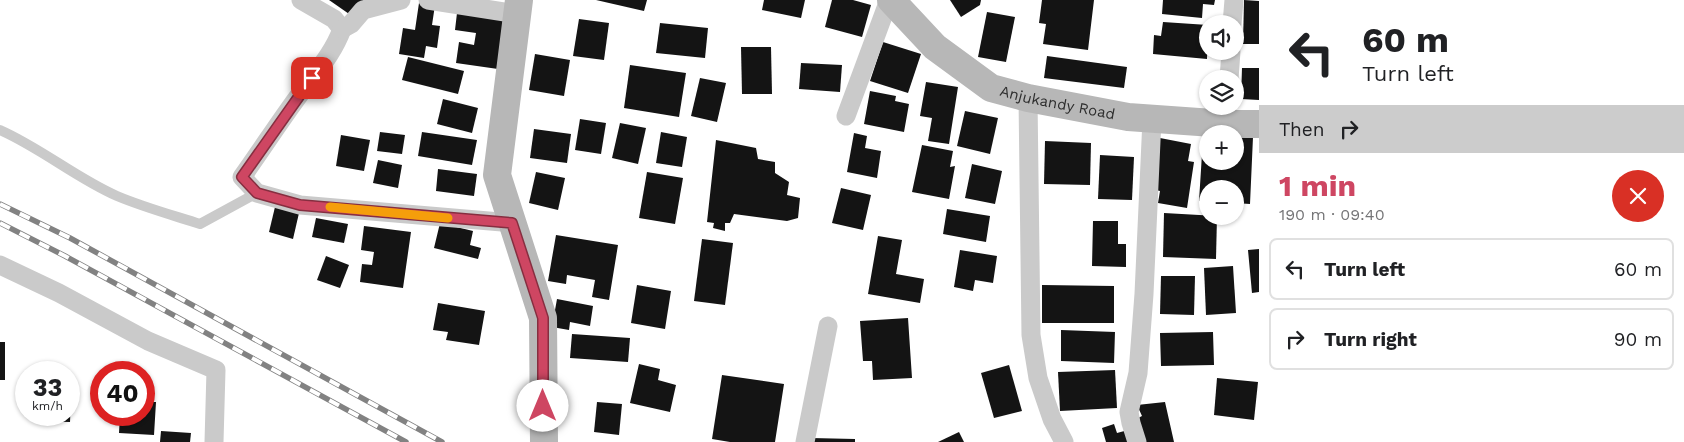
<!DOCTYPE html>
<meta charset="utf-8">
<style>
:root{--surface:#fff;--page:#f6f6f6;--text:#202124;--muted:#757577;--line:#e0e0e0;--accent:#ce4662}
body{margin:0;font-family:"Work Sans",sans-serif;background:var(--page);color:var(--text);height:100vh;display:flex;flex-direction:column;font-size:19px;white-space:nowrap}
*{box-sizing:border-box;margin:0}
p{font-size:16px;color:var(--muted)}
.icon{flex:none;width:28px;height:28px;fill:none;stroke:currentColor;stroke-width:2;stroke-linecap:round;stroke-linejoin:round}
.map{position:relative;flex:1;overflow:hidden}
.panel{display:flex;flex-direction:column;background:var(--surface);width:425px}
.panel>*{flex:none}
.guide{background:#fff;color:var(--text);overflow:hidden}
.tools{position:absolute;left:1199px;top:15px;display:grid;gap:10px}
.tools a{display:grid;place-items:center;width:45px;height:45px;border-radius:50%;background:var(--surface);box-shadow:0 1px 4px #0004;font-size:25px}
.speed{position:absolute;left:15px;top:361px;display:flex;gap:10px;font-size:25px;font-weight:700;text-align:center}
.speed>*{display:grid;place-content:center;width:65px;height:65px;border-radius:50%;background:var(--surface);box-shadow:0 1px 4px #0004;line-height:1}
.speed small{font-size:12px;font-weight:400}
.speed .limit{border:8px solid #d22;background:#fff;color:#111}
.pin{position:absolute;display:grid;place-items:center;width:42px;height:42px;color:#fff;margin:-21px;border-radius:10px;box-shadow:0 2px 8px #0006}
.me{position:absolute;width:55px;margin:-28px;rotate:0deg;stroke-linejoin:round;filter:drop-shadow(0 0 4px #0008)}
.turn{display:flex;align-items:center;gap:18px;height:105px;padding:0 20px;font-size:22px}
.turn .icon{width:65px;height:65px;stroke-width:2.5}
.turn b{display:block;font-size:35px;line-height:42px}
.then{display:flex;align-items:center;height:48px;padding:0 20px;background:#0003;gap:10px;font-size:19px}
.round{display:grid;place-items:center;flex:none;width:52px;height:52px;border-radius:26px;background:var(--page)}
.overview{display:flex;align-items:center;justify-content:space-between;height:85px;padding:0 20px}
h1{font-size:30px;font-weight:700;line-height:38px;color:var(--accent)}
ul{padding:0;list-style:none}
li{display:flex;align-items:center;gap:15px;height:62px;margin:0 10px 8px;padding:0 10px;border:2px solid var(--line);border-radius:8px}
li div{flex:1}
li b{display:block;font-size:19px}
li em{font-style:normal}
main{display:flex;flex:1;min-height:0}
.map>svg:first-child{display:block}
.building{fill:#141414}
.lines{fill:none;stroke-linecap:round;stroke-linejoin:round}
.lane{stroke:#cacaca;stroke-width:10}
.street{stroke:#cacaca;stroke-width:19}
.secondary{stroke:#b7b7b7;stroke-width:28}
.rail-casing{stroke:#828282;stroke-width:5.5}
.rail{stroke:#fff;stroke-width:4;stroke-dasharray:11;stroke-linecap:butt}
.route-casing{stroke:#862e40;stroke-width:12}
.route{stroke:#ce4662;stroke-width:9}
.slow{stroke:#f59e0b;stroke-width:9}
.labels{text-anchor:middle;dominant-baseline:central;stroke-width:5;stroke-linejoin:round;paint-order:stroke}
.street-label{font-size:15px;fill:#2d2d2d;stroke:#fff}
</style>
<main>
<div class="map">
<svg width="1259" height="442" viewBox="0 0 1259 442">
<rect width="100%" height="100%" fill="#fff"/>
<g class="building">
<path d="M329 0H364L352 16Z"/>
<path d="M596 0H647L644 11Z"/>
<path d="M764 0H805L801 18 762 10Z"/>
<path d="M832 0H853L871 5 862 37 825 27Z"/>
<path d="M950 0H981L980 5 961 17Z"/>
<path d="M1042 0H1094L1088 50 1043 44 1046 24 1039 23Z"/>
<path d="M1163 0H1215L1214 5 1203 4 1202 18 1162 14Z"/>
<path d="M1244 0 1259 1V44H1243Z"/>
<path d="M419 3 435 5 432 25 440 26 437 48 426 46 424 58 399 54 403 28 415 30Z"/>
<path d="M987 12 1015 17 1006 62 978 57Z"/>
<path d="M457 13 506 21 498 69 456 63 459 42 474 45 476 33 455 30Z"/>
<path d="M579 19 609 23 604 60 573 56Z"/>
<path d="M1163 22 1208 25 1207 59 1153 54 1154 35 1161 36Z"/>
<path d="M660 23 708 28 705 58 656 53Z"/>
<path d="M883 42 921 54 908 93 870 81Z"/>
<path d="M741 47H771L772 94H742Z"/>
<path d="M535 54 570 60 564 96 529 90Z"/>
<path d="M1047 56 1127 67 1124 88 1044 78Z"/>
<path d="M408 57 464 71 458 94 402 80Z"/>
<path d="M801 63 842 65 840 92 799 89Z"/>
<path d="M630 65 686 73 679 117 624 108Z"/>
<path d="M1242 68H1259V100L1241 99Z"/>
<path d="M700 78 726 83 717 122 691 116Z"/>
<path d="M926 82 958 87 949 144 928 141 932 118 920 116Z"/>
<path d="M870 91 896 96 895 101 909 104 904 132 864 124Z"/>
<path d="M443 99 478 108 472 133 437 124Z"/>
<path d="M965 111 998 118 990 154 957 146Z"/>
<path d="M580 119 606 123 601 154 575 150Z"/>
<path d="M620 123 646 128 638 164 612 158Z"/>
<path d="M534 129 571 134 567 163 530 158Z"/>
<path d="M380 132 405 135 402 154 377 151Z"/>
<path d="M422 132 477 140 472 165 418 156Z"/>
<path d="M661 132 687 137 682 167 656 163Z"/>
<path d="M854 133 867 136 865 148 881 151 877 178 847 172Z"/>
<path d="M341 135 370 140 364 171 336 166Z"/>
<path d="M1235 136 1253 137 1250 204 1235 203V189H1208V201H1199L1202 154 1208 149V161H1235Z"/>
<path d="M1160 138 1191 144 1188 161 1194 162 1187 208 1158 203 1160 191 1151 189Z"/>
<path d="M716 140 756 148 758 159 775 162V173L789 182 787 195 800 198 798 218 787 221 734 214 730 223H725V231L713 228 714 223 707 222Z"/>
<path d="M1045 141 1091 143 1090 185 1044 184Z"/>
<path d="M922 145 953 151 950 167 955 166 949 199 912 192Z"/>
<path d="M1100 155 1134 157 1132 200 1098 199Z"/>
<path d="M378 160 402 165 398 188 373 183Z"/>
<path d="M972 164 1002 171 995 204 965 198Z"/>
<path d="M438 169 477 174 474 196 436 191Z"/>
<path d="M536 172 565 178 558 210 529 203Z"/>
<path d="M647 172 683 178 675 224 639 218Z"/>
<path d="M841 188 871 195 863 230 832 223Z"/>
<path d="M275 207 299 213 293 239 269 232Z"/>
<path d="M947 209 990 216 986 242 943 234Z"/>
<path d="M1164 213 1217 216 1216 259 1163 257Z"/>
<path d="M316 218 348 224 344 243 312 237Z"/>
<path d="M1093 221H1118V244H1126V267L1092 266Z"/>
<path d="M440 223 473 231 470 245 481 248 478 259 434 248Z"/>
<path d="M364 226 411 232 403 288 360 282 362 264 372 265 374 252 361 250Z"/>
<path d="M556 235 618 245 609 300 592 297 595 280 567 275 566 284 548 281Z"/>
<path d="M878 236 902 240 896 274 924 279 920 303 868 294Z"/>
<path d="M702 239 733 243 725 305 694 301Z"/>
<path d="M1259 249V292L1252 293 1248 250Z"/>
<path d="M960 250 997 256 993 283 975 280 973 291 954 287Z"/>
<path d="M326 256 349 265 340 288 317 280Z"/>
<path d="M1233 266 1236 313 1206 315 1204 268Z"/>
<path d="M1161 276H1195L1194 315 1160 314Z"/>
<path d="M637 285 671 291 665 329 631 323Z"/>
<path d="M1042 285 1114 286V323H1042Z"/>
<path d="M557 299 593 306 590 326 570 322 569 330 552 327Z"/>
<path d="M438 303 485 311 479 345 446 340 448 332 433 330Z"/>
<path d="M908 318 912 378 873 380 872 361H863L860 321Z"/>
<path d="M1061 330 1115 332 1114 363 1061 361Z"/>
<path d="M1213 332 1214 365 1161 366 1160 333Z"/>
<path d="M572 334 630 338 628 362 570 358Z"/>
<rect x="0" y="342" width="5" height="38"/>
<path d="M639 364 660 369 658 380 676 385 670 412 630 403Z"/>
<path d="M1009 365 1022 411 994 418 981 373Z"/>
<path d="M1115 370 1117 408 1060 411 1058 372Z"/>
<path d="M722 375 784 384 775 442H730L712 439Z"/>
<path d="M1217 378 1258 382 1254 420 1214 415Z"/>
<path d="M69 398H71L70 422 31 421 32 415H69Z"/>
<path d="M144 402H156L154 435 119 433 120 415H144Z"/>
<path d="M597 402 622 404 619 435 594 432Z"/>
<path d="M1165 402 1174 442H1143L1136 419 1142 416 1137 405Z"/>
<path d="M1114 424 1117 433 1128 430 1131 442H1106L1102 428Z"/>
<path d="M161 431 191 433 190 442H160Z"/>
<path d="M959 432 964 442H938Z"/>
<path d="M811 438 855 439V442H811Z"/>
</g>
<g class="lines">
<path class="lane" d="M0 130C41 148 76 178 117 196 143 207 172 215 200 224L257 193"/>
<g class="street">
<path d="M301 0 334 19 342 29C333 54 316 72 300 94 280 121 262 149 242 177L257 193 300 205 512 223"/>
<path d="M428 0 517 14"/>
<path d="M1232 24 1234 0"/>
<path d="M342 29 351 24 363 10 401 0"/>
<path d="M1229 79 1231 51"/>
<path d="M1028 98 1031 335 1038 378 1052 419 1064 442"/>
<path d="M846 116 889 0"/>
<path d="M0 265 59 293 148 341 216 370 214 442"/>
<path d="M805 442 828 326"/>
<path d="M1137 442 1131 423 1129 412 1138 373 1144 294 1152 119"/>
</g>
<g class="secondary">
<path d="M519 0 497 175 543 318 544 442"/>
<path id="s1" d="M891 0 935 47 991 88 1028 98 1128 117 1227 124H1259"/>
</g>
<defs>
<g id="rail">
<path d="M0 204 70 238 442 442"/>
<path d="M0 223 65 256 406 442"/>
</g>
</defs>
<use href="#rail" class="rail-casing"/>
<use href="#rail" class="rail"/>
</g>
<g class="lines">
<defs>
<path id="route" d="M312 78 242 177 257 193 300 205 512 223 543 318V406"/>
</defs>
<use href="#route" class="route-casing"/>
<use href="#route" class="route"/>
<path class="slow" d="M330 207 448 218"/>
</g>
<g class="labels">
<g class="street-label">
<text stroke="none"><textPath href="#s1" startOffset="202">Anjukandy Road</textPath></text>
</g>
</g>
</svg>
<div class="tools">
<a><svg class="icon" aria-label="sound" viewBox="0 0 24 24"><path d="M4 9h4l5-4v14l-5-4H4zM17 9q2 3 0 6"/></svg></a>
<a><svg class="icon" aria-label="layers" viewBox="0 0 24 24"><path d="M12 4l9 5-9 5-9-5zM3 14l9 5 9-5"/></svg></a>
<a>+</a>
<a>−</a>
</div>
<div class="speed"><div>33<small>km/h</small></div><div class="limit">40</div></div>
<div class="pin" style="left:312px;top:78px;background:#d93025"><svg class="icon" aria-label="arrive" viewBox="0 0 24 24"><path d="M6 21V4h12l-3 4 3 4H6"/></svg></div>
<svg class="me" style="left:543px;top:406px" viewBox="-20 -20 40 40"><circle r="19" fill="#fff"/><path d="M0-13L10 11 0 6-10 11z" fill="#ce4662"/></svg>
</div>
<section class="panel">
<div class="guide">
<div class="turn"><svg class="icon" aria-label="left" viewBox="0 0 24 24"><path d="M17 20v-9H6M10 6l-5 5 5 5"/></svg><div><b>60 m</b>Turn left</div></div>
<div class="then">Then<svg class="icon" aria-label="right" viewBox="0 0 24 24"><path d="M7 20v-9h11M14 6l5 5-5 5"/></svg></div>
</div>
<div class="overview"><div><h1>1 min</h1><p>190 m · 09:40</p></div><a class="round" style="background:#d93025;color:#fff"><svg class="icon" aria-label="close" viewBox="0 0 24 24"><path d="M6 6l12 12M18 6L6 18"/></svg></a></div>
<ul>
<li><svg class="icon" aria-label="left" viewBox="0 0 24 24"><path d="M17 20v-9H6M10 6l-5 5 5 5"/></svg><div><b>Turn left</b></div><em>60 m</em></li>
<li><svg class="icon" aria-label="right" viewBox="0 0 24 24"><path d="M7 20v-9h11M14 6l5 5-5 5"/></svg><div><b>Turn right</b></div><em>90 m</em></li>
</ul>
</section>
</main>
